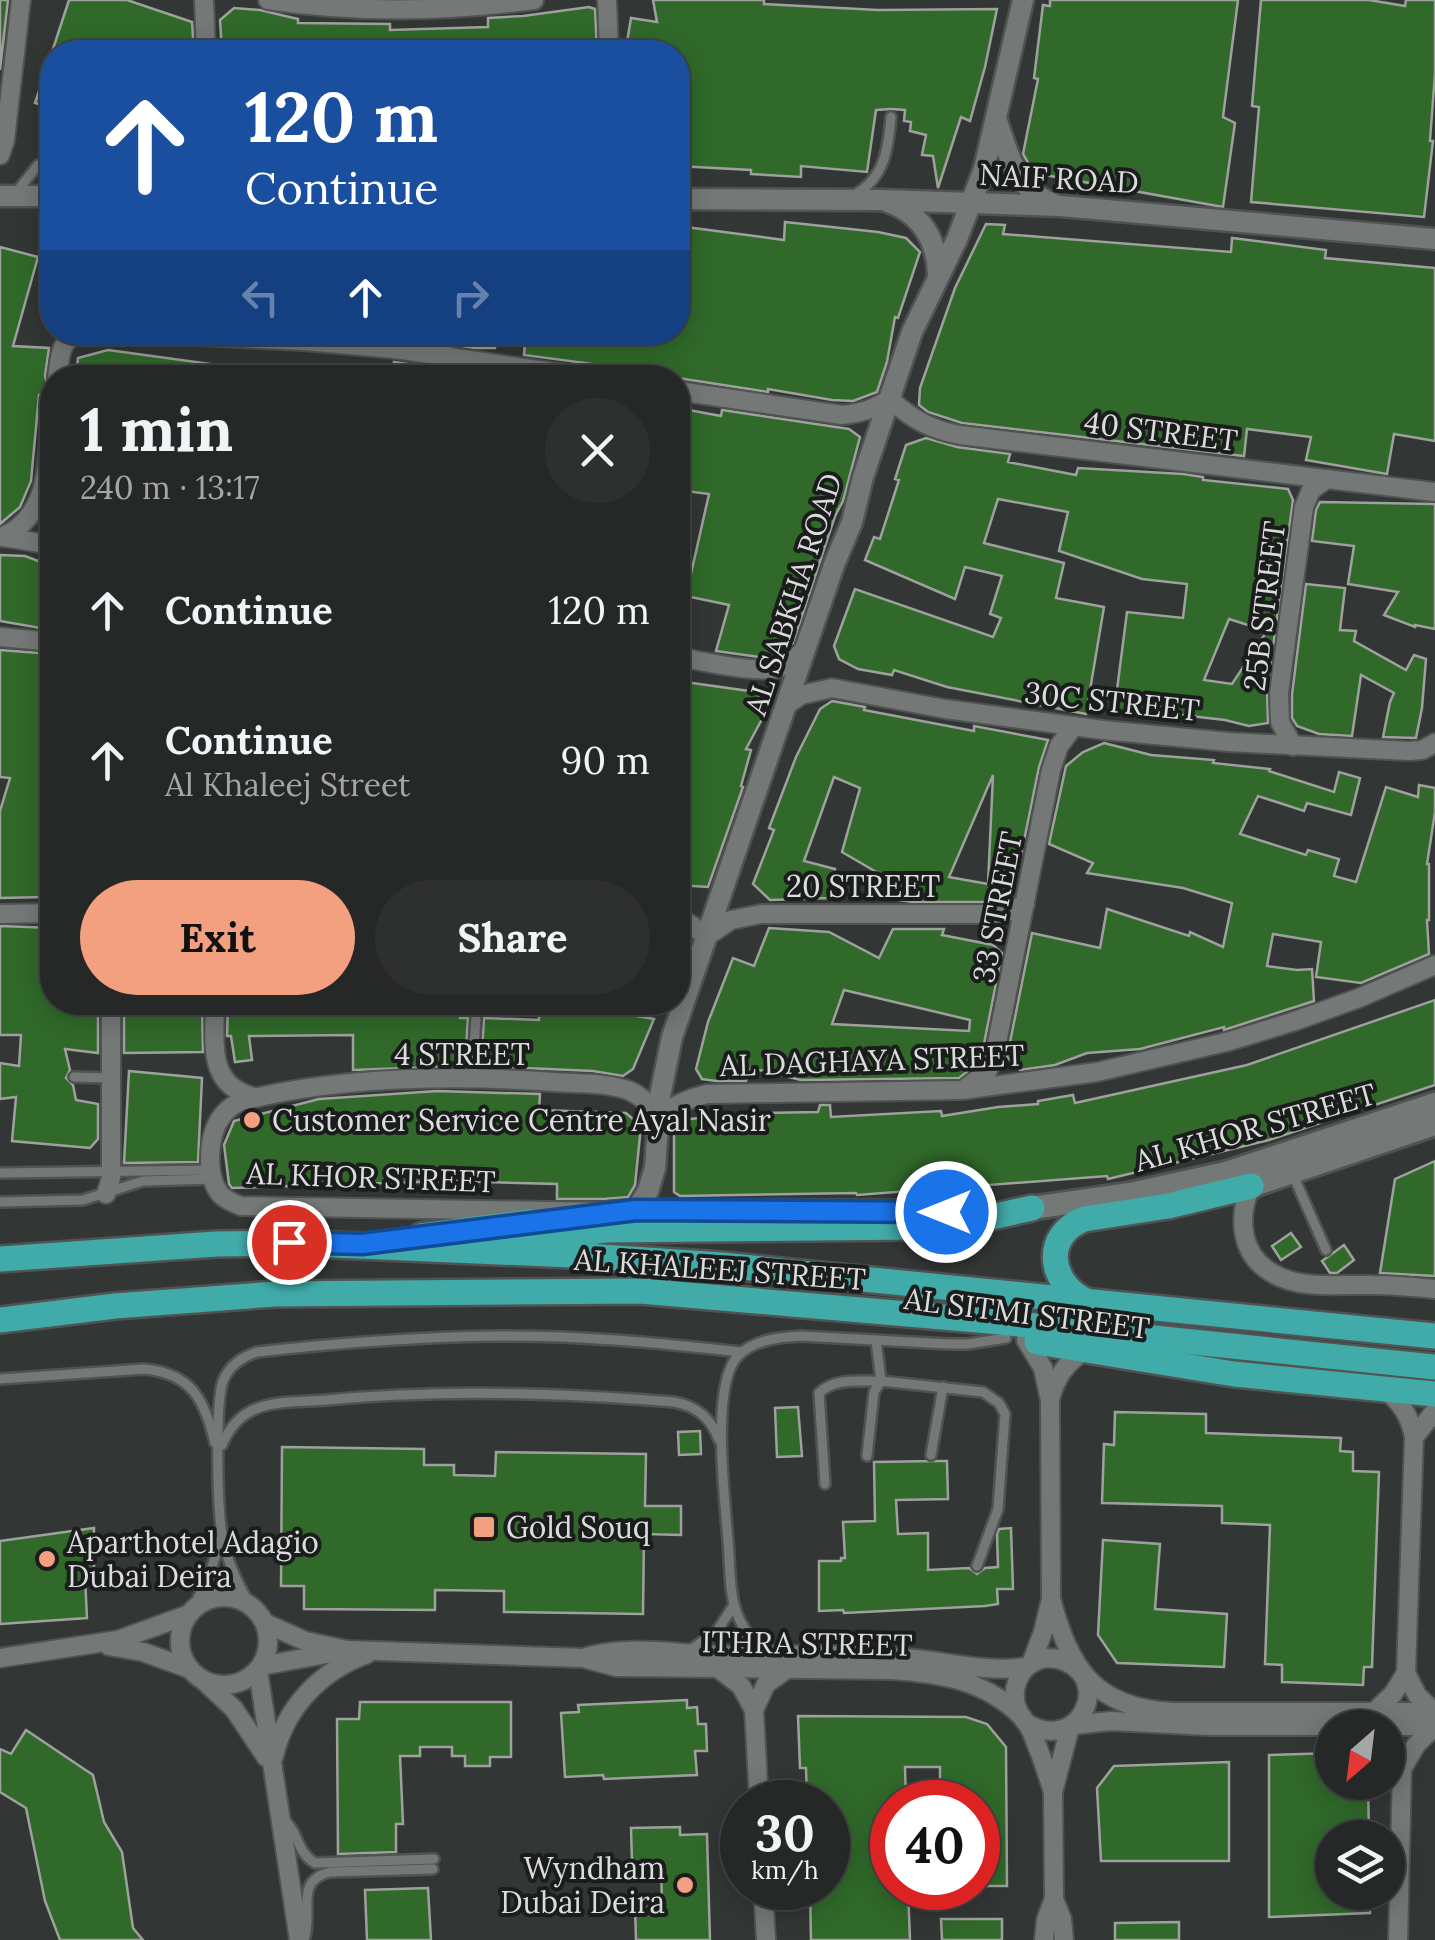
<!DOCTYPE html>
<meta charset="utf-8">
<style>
:root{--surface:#262827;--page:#2e302f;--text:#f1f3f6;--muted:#a4a6a7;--line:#424444;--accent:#f2a07f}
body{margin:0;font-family:Lora,serif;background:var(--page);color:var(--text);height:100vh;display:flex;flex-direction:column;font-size:38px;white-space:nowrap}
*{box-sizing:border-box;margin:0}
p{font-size:32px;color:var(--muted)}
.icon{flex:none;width:55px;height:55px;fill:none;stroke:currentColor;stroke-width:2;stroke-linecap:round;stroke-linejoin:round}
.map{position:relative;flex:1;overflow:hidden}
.drawer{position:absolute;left:40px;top:365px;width:650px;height:650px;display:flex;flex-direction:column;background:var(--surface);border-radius:40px;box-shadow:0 5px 25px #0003,0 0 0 2px var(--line)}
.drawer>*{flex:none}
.banner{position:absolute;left:40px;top:40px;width:650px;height:305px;border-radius:40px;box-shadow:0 5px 25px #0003,0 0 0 2px var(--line);background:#1a4fa0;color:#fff;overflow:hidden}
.needle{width:65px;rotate:208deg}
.fabs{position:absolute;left:1315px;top:1710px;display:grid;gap:20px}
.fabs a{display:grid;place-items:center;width:90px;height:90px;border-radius:50%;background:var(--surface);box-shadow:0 5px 25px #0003,0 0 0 2px var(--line);font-size:50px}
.speed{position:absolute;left:720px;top:1780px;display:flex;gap:20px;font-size:50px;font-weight:700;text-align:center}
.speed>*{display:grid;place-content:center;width:130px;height:130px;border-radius:50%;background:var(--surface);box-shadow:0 5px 25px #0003,0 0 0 2px var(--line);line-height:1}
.speed small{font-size:25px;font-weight:400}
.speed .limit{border:15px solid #d22;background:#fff;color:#111}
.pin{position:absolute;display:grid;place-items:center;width:85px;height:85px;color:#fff;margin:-42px;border:5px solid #fff;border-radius:50%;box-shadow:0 2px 10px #0007}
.me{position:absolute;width:110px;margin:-55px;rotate:270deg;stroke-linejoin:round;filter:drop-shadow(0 0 8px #0008)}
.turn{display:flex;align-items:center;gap:35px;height:210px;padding:0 40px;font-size:45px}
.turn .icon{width:130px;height:130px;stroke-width:2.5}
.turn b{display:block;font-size:70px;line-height:85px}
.lanes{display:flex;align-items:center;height:95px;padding:0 40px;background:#0003;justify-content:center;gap:50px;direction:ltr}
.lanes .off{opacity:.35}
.round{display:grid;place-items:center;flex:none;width:105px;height:105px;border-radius:52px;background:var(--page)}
.head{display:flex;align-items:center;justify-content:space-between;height:170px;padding:0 40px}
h1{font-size:60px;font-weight:700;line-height:75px}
.action{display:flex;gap:20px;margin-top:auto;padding:20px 40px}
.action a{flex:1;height:115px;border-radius:60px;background:var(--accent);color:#111;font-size:40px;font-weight:700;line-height:115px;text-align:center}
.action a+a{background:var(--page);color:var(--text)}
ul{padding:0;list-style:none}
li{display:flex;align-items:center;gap:30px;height:150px;padding:0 40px}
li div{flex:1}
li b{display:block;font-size:38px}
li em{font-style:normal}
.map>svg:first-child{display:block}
.building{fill:#30692a;stroke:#9ea19d;stroke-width:2.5;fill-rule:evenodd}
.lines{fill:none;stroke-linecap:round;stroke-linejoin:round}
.service-casing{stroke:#505352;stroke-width:14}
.minor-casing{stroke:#505352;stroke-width:22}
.tertiary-casing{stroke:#505352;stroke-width:25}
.secondary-casing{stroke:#505352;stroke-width:28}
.primary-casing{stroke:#505352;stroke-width:30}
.service{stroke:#747977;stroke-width:9}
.minor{stroke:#747977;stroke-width:18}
.tertiary{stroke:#747977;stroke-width:20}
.secondary{stroke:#747977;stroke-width:22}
.primary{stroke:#40aba8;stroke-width:25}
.route-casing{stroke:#114b97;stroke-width:25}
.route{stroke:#1a73e8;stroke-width:18}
.poi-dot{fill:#f2a07f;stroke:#1b1d1c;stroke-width:4}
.labels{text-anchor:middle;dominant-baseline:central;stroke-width:8;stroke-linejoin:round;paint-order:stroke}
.street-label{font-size:30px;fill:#dbdddc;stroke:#1b1d1c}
.poi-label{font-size:30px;fill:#dbdddc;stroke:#1b1d1c;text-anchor:start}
</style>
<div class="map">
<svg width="1435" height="1940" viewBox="0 0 1435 1940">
<rect width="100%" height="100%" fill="#323634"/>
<g class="building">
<path d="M0 0H8L0 70Z"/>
<path d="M69 0H127L192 22 193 37 188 52H52Z"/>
<path d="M653 0H764V4L878 10 997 9 985 67 970 121 961 117 938 188 933 156 922 155 926 135 910 131 911 122 904 121 905 110 891 109 876 110 867 172 801 166V177L751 174V170L678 166V52H621V40L627 42 631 18 657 22Z"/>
<path d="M1050 0H1238L1223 117 1235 123 1223 207 1034 173 1023 154 1038 79 1034 78 1043 5 1050 6Z"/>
<path d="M1261 0H1369L1405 6 1406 0H1435V73L1430 141H1433L1424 217 1251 202 1259 107 1252 106Z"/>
<path d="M589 7 595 9 597 52H310V48L222 52 220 20 234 8 260 10 298 19V23L390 24V30L488 27V18L523 16Z"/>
<path d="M50 58 52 59V108L35 103Z"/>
<path d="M785 222 878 232 906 238 920 252 898 318 895 317 887 362 877 392 853 401 832 400 768 389V392L678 378H652L653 372 524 355 526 332H678V226L784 240Z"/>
<path d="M986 224 1005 225 1003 234 1231 252 1232 238 1326 250 1325 258 1435 268V441L1394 434 1387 474 1306 460 1311 437 1247 429 1244 456 962 423 928 412 919 405 920 388 955 288Z"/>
<path d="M0 247 38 257 13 346 49 348 45 376 48 386 47 395H39L31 481 20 507 0 524Z"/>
<path d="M428 332H497L495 348H475L427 341Z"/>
<path d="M108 350 218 365 216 378H76L78 358Z"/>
<path d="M394 362 421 366 431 370V378H393Z"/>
<path d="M678 408 721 416 722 410 849 429 860 437 843 501 835 516 793 643 777 655 759 657 716 651 729 605 686 596 709 494 678 490Z"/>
<path d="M926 438 957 447 1010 454 1008 462 1076 475 1078 468 1183 474 1203 477V480L1288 489 1293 500 1267 691 1268 723 1249 726 1225 720 1172 714 1171 720 1114 713 1127 612 1183 618 1187 584 1142 579 1059 551 1068 512 998 499 984 543 1064 563 1056 598 1104 607 1086 714 947 687 894 670 892 675 858 669 839 659 834 646 855 589 993 637 1001 618 990 614 1002 576 965 567 955 599 865 560 874 537 880 539 899 480 895 479 906 445ZM1229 619 1267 631 1232 684 1204 680Z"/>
<path d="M1320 502 1435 504V629L1415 625V627L1384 615 1398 592 1348 584 1354 546 1312 541 1316 510Z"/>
<path d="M0 555 25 556 52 566V630L0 621Z"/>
<path d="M1306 584 1345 588 1340 630 1356 631 1354 641 1406 670 1414 655 1426 659 1422 708 1416 738 1383 737 1390 702 1394 693 1361 675 1352 736 1319 734 1297 726 1292 718V694Z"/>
<path d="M0 650 52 654V887L45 897 0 898V811L10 778 0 777Z"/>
<path d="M678 681 756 692 760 699 762 719 746 749 751 750 741 786 743 787 708 887 678 885Z"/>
<path d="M832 701 865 707 864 710 974 731V726L1048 740 1039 767 1013 895 1004 900 987 902H913L885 898 895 883 842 852 860 788 834 777 804 861 835 869 830 898 770 900 753 884 774 830 769 828 796 757 820 709ZM993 775 988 884 949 877Z"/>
<path d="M1104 743 1151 755 1214 760 1213 763 1270 769 1269 771 1334 792 1339 772 1360 778 1351 815 1307 803 1304 811 1258 796 1240 834 1306 855 1308 850 1339 859 1334 876 1356 882 1386 787 1418 797 1419 785 1435 788V812L1427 864H1429V920H1427L1429 954 1361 983 1316 977 1321 942 1273 934 1267 966 1297 970 1312 969 1314 1001 1227 1029 1224 1030V1027L1140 1049 1087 1053 1055 1065 1020 1070 1007 1057 1032 933 1100 948 1107 909 1189 936 1190 932 1223 947 1232 903 1183 888 1087 873 1093 863 1049 844 1066 766 1083 752Z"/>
<path d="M0 926 52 928V1002H98V1053L65 1049 70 1070 66 1078 73 1085 76 1100 98 1104V1139L90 1148 12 1141 16 1097 0 1099V1063L19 1066 21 1035H0Z"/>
<path d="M769 928 829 932 879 958 893 929H944L942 935 993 945 1002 953 982 1054 977 1064 959 1078 801 1080 751 1068 746 1081H716L702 1079 696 1069 708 1022 733 958 754 966ZM844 990 970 1020 969 1031 832 1024Z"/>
<path d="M1435 1000V1085L1269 1140 1108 1179 1107 1176 857 1195 856 1193 680 1196 674 1192V1127L681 1120 709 1117V1128H761V1113L818 1112 820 1105H830L831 1117 941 1111 942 1116 998 1107 1038 1104V1101L1073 1095 1075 1103 1247 1065Z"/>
<path d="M124 1002H202L203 1052 124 1053Z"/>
<path d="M228 1002H461L460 1018H468L465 1066 353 1070V1035L249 1036 252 1060 235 1062 231 1036H227Z"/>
<path d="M539 1002H596V1009L654 1019 633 1069 623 1076 593 1071 481 1066 484 1018 539 1020Z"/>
<path d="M129 1071 202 1078 198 1162 124 1163Z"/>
<path d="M437 1091 540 1094 539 1110 626 1113 641 1126 635 1185 628 1197 604 1199H557V1184L450 1181 232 1188 229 1184 224 1145 234 1121 319 1099Z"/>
<path d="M1435 1161V1276L1380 1273 1395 1179Z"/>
<path d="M1291 1233 1301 1247 1281 1260 1272 1246Z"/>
<path d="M1344 1245 1354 1260 1337 1273H1330L1322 1261Z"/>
<path d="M798 1407 802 1456 777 1457 775 1408Z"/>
<path d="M1115 1412 1206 1414V1433L1341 1438 1340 1451 1353 1452V1471L1379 1472 1372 1667H1364L1363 1685 1282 1682V1665L1265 1664 1270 1525 1222 1523V1506L1102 1503 1104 1444 1114 1445Z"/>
<path d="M700 1431 701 1454 679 1455 678 1432Z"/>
<path d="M282 1447 424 1449V1465H454V1475L495 1476 496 1452 646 1454 645 1506H681V1535L644 1534 643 1614 504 1612V1591L435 1590V1610L304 1609V1586H281Z"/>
<path d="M936 1461H947L948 1499 896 1500 898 1534 928 1533V1570L969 1568 977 1574 985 1568 998 1567 997 1534 999 1529 1011 1528 1013 1589H997L998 1604 985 1606 844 1613 843 1610 819 1611V1561H841V1558H845L843 1522 875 1521 874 1462Z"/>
<path d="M94 1528V1577H85L87 1618 0 1624V1541Z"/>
<path d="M1103 1540 1160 1544 1155 1609 1227 1614 1224 1667 1117 1663 1098 1635Z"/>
<path d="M687 1700V1708L697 1707 698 1724H706L707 1751H695L697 1775 604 1779 603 1775 565 1777 561 1713 579 1712 578 1705Z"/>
<path d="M360 1702H511V1757H490V1766H465V1756H452V1747H420V1756H400L403 1824H396V1852L338 1854 337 1719H359Z"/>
<path d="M798 1716 966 1717 987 1724 1006 1747 1007 1886H978V1802H940V1767H905L906 1802H892V1888H908L910 1940H811L810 1888H828V1802H807L806 1768H800Z"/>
<path d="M26 1730 93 1775 104 1822 122 1852 133 1928 143 1940H60L45 1901 26 1808 0 1792V1749L11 1754Z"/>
<path d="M1332 1753V1782H1368L1369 1838H1332V1892H1370V1913L1269 1917V1755Z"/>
<path d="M1229 1762V1861H1101L1097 1788 1114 1766Z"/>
<path d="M680 1827V1835L707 1834 710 1940H636L635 1907H662L661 1862H632L631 1828Z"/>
<path d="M428 1888 431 1940H367L365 1890Z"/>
<path d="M941 1919H1002V1940H942Z"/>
<path d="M1179 1922V1940H1115V1923Z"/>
</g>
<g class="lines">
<defs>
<g id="service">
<path d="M15 194 38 165 52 162"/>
<path d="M854 195C885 178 888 149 891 117"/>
<path d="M376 348 377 332"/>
<path d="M74 1077 110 1078"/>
<path d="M472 1079 477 1002"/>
<path d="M0 1173 212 1170"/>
<path d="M1293 1175 1326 1250"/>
<path d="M0 1202 83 1200 143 1181 213 1179"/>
<path d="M0 1379 144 1369C192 1373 205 1401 215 1443"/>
<path d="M222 1445C228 1430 236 1419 251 1411 272 1400 303 1402 327 1400 442 1389 558 1393 674 1402 697 1406 711 1418 719 1440"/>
<path d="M931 1455 943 1387"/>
<path d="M867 1456 874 1392 881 1381 983 1392 999 1403 1005 1414 998 1509 977 1566"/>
<path d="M825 1484 819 1393C835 1377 860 1382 881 1381L876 1340"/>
<path d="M249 1604C238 1583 227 1562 223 1539 217 1514 215 1403 223 1381 229 1366 242 1357 257 1352 337 1343 416 1337 495 1336 578 1335 660 1343 741 1352"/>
<path d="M193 1609 210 1573 221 1538"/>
<path d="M692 1649 717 1631 734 1605"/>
<path d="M769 1652C753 1642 742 1629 736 1611 729 1590 730 1564 728 1541 725 1500 711 1390 736 1358 751 1340 780 1337 801 1336L948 1344H968L1006 1338"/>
<path d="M282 1818C299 1831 296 1852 315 1863L434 1859"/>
<path d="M304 1940C314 1913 293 1881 330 1872L433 1869"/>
</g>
<g id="minor">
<path d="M204 0 206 52"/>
<path d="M268 0C355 13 446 12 534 0"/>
<path d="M607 0 609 52"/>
<path d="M0 155 5 140 21 0"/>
<path d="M117 332 303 341 395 349 593 378"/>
<path d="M57 378C60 358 59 340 80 332"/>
<path d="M443 378 446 355"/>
<path d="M678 391 842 415C861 413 874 409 890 399 911 419 932 430 960 435L1435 492"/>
<path d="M2 537C52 515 46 460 52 413"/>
<path d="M4 537 52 545"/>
<path d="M0 637 52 642"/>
<path d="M678 657C703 661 758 675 781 667 792 663 798 656 805 648"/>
<path d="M788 704 801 695 832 688 945 709 1103 730 1229 742 1409 751 1422 750 1435 743"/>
<path d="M1293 746 1280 722 1279 693 1304 507 1311 490 1327 479"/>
<path d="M0 914 52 913"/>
<path d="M678 917 693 926 706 937 731 920 761 914H988L1007 912 1025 904"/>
<path d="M215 1002C215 1042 206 1085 254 1097"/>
<path d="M967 1087 987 1072 994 1058 1051 770 1059 746 1074 726"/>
<path d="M1251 1186C1237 1218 1240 1256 1274 1274 1301 1290 1343 1284 1373 1285 1394 1285 1414 1287 1435 1289"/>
<path d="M106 1194 111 1178V1002"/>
<path d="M609 1212 241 1206C233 1203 226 1200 220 1194 205 1175 208 1134 222 1116 227 1109 233 1105 241 1101 339 1077 453 1075 554 1082 578 1084 607 1082 630 1091 642 1096 650 1106 658 1116 673 1106 689 1098 707 1094L962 1090 1097 1072 1230 1041 1295 1021 1359 998 1435 965"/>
<path d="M1026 1340 1043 1368 1050 1400 1051 1599 1043 1632 1031 1664"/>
<path d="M1050 1399C1056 1377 1066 1363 1085 1350"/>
<path d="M1414 1437 1435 1411"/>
<circle cx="224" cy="1641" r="44"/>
<path d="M1051 1599C1070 1669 1094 1708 1173 1712H1435"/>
<path d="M265 1623 305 1641 347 1650 582 1658C626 1644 675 1654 720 1655 781 1656 844 1653 905 1658 949 1661 981 1673 1027 1667"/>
<path d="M109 1646 143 1652 190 1669"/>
<path d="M0 1658 118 1640 187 1615"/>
<path d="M583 1658 616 1667 891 1670C939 1673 984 1680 1020 1715"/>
<path d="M261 1666 337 1652"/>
<path d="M719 1669 741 1686 754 1710 759 1802"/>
<path d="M258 1670 299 1940"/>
<path d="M1406 1673 1417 1695 1434 1712"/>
<path d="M204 1681 234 1709 266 1757"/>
<path d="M754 1710 766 1684 787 1669"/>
<path d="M1375 1711 1393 1694 1406 1673 1414 1437C1410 1416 1401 1402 1384 1389"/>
<path d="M1028 1724C1079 1753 1112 1682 1066 1662 1054 1656 1040 1657 1029 1665 1015 1676 1010 1698 1020 1714 1024 1721 1029 1725 1032 1733 1040 1752 1047 1772 1053 1792"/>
<path d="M1073 1725 1111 1721 1209 1726H1435"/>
<path d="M1388 1739 1398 1756 1402 1769 1398 1940"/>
<path d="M274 1756C285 1708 320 1671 367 1654"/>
<path d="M1402 1769 1416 1745 1435 1726"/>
<path d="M763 1888 766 1940"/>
<path d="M1054 1899 1062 1919 1064 1940"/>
<path d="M1044 1940 1046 1920 1054 1899 1053 1792 1070 1727"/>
</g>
<g id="tertiary">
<path d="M997 121C1008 155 1017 191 1054 204"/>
<path d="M0 196H52"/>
<path d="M678 199 881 200 1061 206 1435 239"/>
<path d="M888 202C922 214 937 240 938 275"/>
<path d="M636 1210 648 1191 655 1168 660 1096 672 1037 835 562 852 522 863 477 912 332 957 239 984 169 1023 0"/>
<path d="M609 1212 636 1210 972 1211"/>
</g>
<g id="secondary">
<path d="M1251 1186 1435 1124"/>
<path d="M1032 1208 1130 1194 1226 1173 1435 1104"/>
</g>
<g id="primary">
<path d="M421 1236 531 1222"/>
<path d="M510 1241 606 1230 921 1227 969 1222 1032 1208"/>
<path d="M0 1259 216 1244 289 1243 572 1255 722 1265 1435 1336"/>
<path d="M1086 1301C1049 1283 1042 1236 1084 1219L1168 1206 1251 1186"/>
<path d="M0 1320 115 1306 275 1294 641 1291 989 1321 1435 1367"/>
<path d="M1037 1342 1234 1374 1435 1394"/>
</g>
</defs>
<use href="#service" class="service-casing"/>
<use href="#minor" class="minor-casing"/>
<use href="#tertiary" class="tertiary-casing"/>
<use href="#secondary" class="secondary-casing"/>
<use href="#primary" class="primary-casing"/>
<use href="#service" class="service"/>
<use href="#minor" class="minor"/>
<use href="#tertiary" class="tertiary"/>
<use href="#secondary" class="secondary"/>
<use href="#primary" class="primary"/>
</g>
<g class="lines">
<defs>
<path id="route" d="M289 1242 362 1244 636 1210 946 1212"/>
</defs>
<use href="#route" class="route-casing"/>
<use href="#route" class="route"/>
</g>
<g class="poi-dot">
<circle cx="252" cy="1120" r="10"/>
<rect x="472" y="1515" width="24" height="24" rx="5"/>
<circle cx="47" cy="1559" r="10"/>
<circle cx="685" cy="1885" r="10"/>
</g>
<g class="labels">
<g class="street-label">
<text transform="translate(1059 178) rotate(3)">NAIF ROAD</text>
<text transform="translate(1161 431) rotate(7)">40 STREET</text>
<text transform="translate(793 594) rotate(-72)">AL SABKHA ROAD</text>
<text transform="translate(1264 606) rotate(-83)">25B STREET</text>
<text transform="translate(1112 701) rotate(6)">30C STREET</text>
<text x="863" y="886">20 STREET</text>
<text transform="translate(997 907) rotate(-79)">33 STREET</text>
<text x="462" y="1054">4 STREET</text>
<text transform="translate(872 1060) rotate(-2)">AL DAGHAYA STREET</text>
<text transform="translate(1255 1127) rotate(-16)">AL KHOR STREET</text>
<text transform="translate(371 1177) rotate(2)">AL KHOR STREET</text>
<text transform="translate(720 1269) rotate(4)">AL KHALEEJ STREET</text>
<text transform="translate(1027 1313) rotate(7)">AL SITMI STREET</text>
<text transform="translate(807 1643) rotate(1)">ITHRA STREET</text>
</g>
<g class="poi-label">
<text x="272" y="1120">Customer Service Centre Ayal Nasir</text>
<text x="506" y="1527">Gold Souq</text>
<text x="67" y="1542">Aparthotel Adagio<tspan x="67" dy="34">Dubai Deira</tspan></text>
<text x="665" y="1868" text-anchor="end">Wyndham<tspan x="665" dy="34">Dubai Deira</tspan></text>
</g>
</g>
</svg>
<div class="fabs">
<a><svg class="needle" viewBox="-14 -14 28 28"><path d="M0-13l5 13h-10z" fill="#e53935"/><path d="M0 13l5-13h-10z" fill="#a4a6a7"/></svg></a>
<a><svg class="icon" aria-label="layers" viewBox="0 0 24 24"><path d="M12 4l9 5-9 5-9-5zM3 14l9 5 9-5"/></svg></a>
</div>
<div class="speed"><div>30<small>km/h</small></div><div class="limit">40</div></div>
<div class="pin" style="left:289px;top:1242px;background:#d93025"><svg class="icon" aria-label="arrive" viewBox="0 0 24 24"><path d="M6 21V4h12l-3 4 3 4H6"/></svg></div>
<svg class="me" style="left:946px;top:1212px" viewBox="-20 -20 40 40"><circle r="17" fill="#1a73e8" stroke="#fff" stroke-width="3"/><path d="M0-11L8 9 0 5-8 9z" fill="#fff"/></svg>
<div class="banner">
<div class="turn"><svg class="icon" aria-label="ahead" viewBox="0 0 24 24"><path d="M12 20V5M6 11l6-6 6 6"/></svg><div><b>120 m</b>Continue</div></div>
<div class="lanes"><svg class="icon off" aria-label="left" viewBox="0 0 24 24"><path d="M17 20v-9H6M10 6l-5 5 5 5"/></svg><svg class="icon" aria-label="ahead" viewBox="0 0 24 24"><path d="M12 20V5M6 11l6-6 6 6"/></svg><svg class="icon off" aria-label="right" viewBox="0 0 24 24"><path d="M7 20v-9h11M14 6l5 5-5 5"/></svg></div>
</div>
<section class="drawer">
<div class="head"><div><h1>1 min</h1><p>240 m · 13:17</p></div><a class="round"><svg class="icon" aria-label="close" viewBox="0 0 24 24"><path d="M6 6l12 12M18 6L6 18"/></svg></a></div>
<ul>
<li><svg class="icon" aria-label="ahead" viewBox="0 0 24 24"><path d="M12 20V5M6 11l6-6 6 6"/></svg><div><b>Continue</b></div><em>120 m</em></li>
<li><svg class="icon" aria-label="ahead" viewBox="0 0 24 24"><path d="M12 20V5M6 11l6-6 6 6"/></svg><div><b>Continue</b><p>Al Khaleej Street</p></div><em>90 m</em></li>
</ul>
<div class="action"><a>Exit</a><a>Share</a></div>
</section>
</div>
